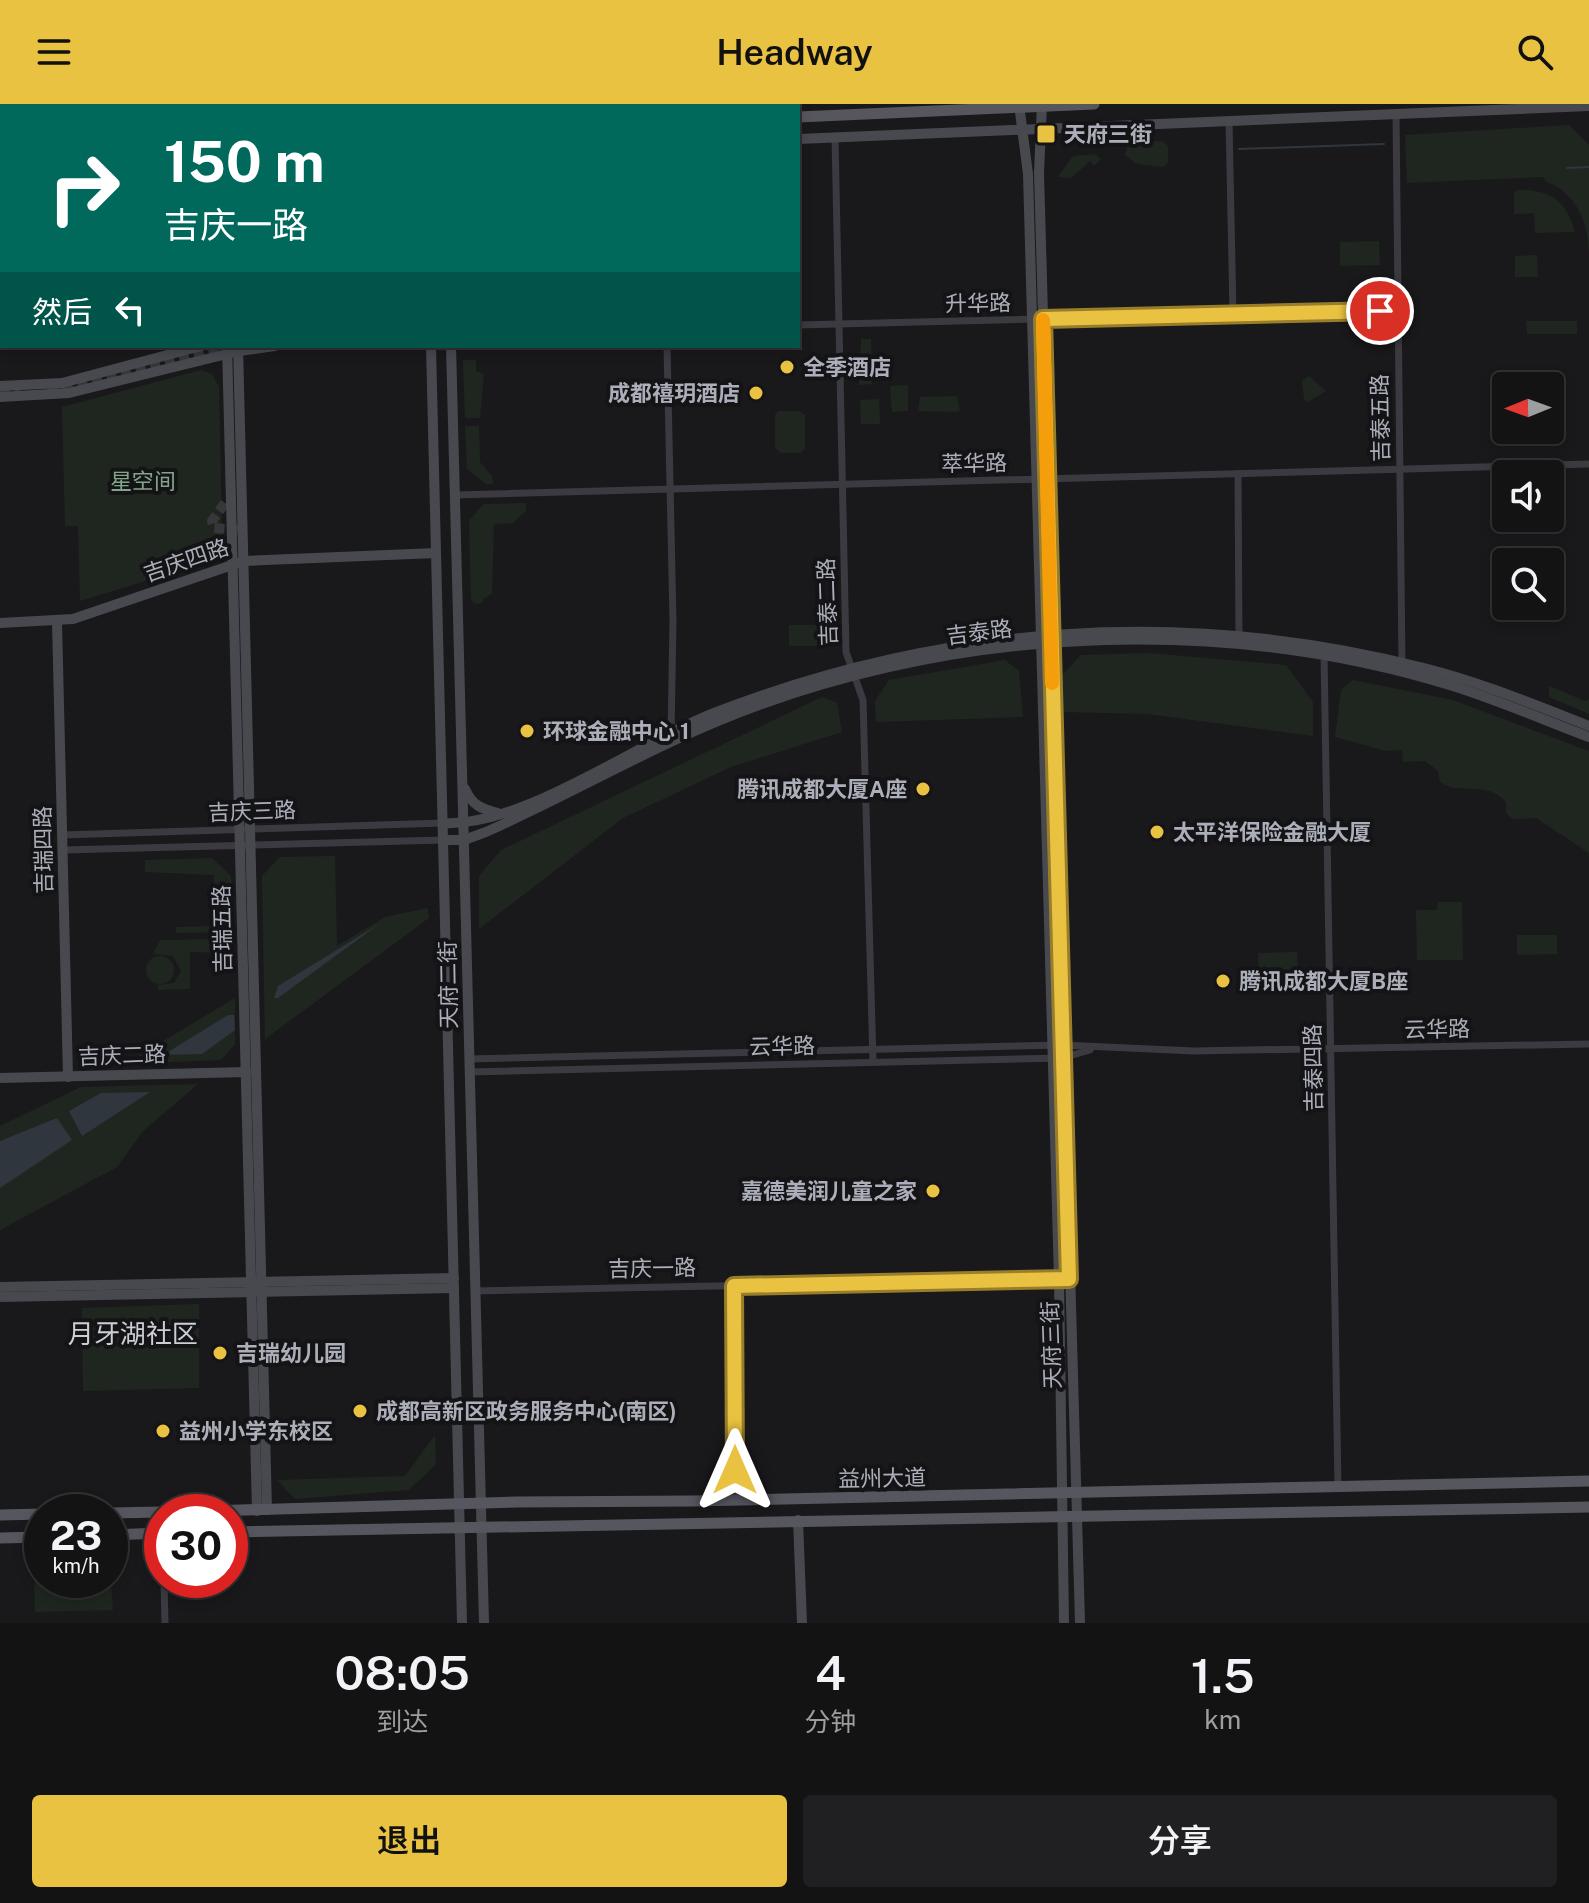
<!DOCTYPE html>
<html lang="zh">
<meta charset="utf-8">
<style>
:root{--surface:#131314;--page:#202022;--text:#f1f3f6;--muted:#9d9ea0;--line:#323234;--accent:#eac241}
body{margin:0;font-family:"Public Sans","Noto Sans SC",sans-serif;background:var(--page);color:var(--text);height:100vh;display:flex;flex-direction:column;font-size:30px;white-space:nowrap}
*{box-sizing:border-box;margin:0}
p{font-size:26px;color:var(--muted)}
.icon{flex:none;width:44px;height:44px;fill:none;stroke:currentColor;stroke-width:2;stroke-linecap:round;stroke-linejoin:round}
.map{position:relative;height:1519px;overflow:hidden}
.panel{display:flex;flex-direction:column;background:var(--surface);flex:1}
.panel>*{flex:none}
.hud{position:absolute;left:0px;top:0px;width:800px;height:244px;box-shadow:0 4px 12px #0003,0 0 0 2px var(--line);background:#00695c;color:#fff;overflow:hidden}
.needle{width:52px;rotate:269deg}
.tools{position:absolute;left:1492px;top:268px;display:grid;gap:16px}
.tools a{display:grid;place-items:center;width:72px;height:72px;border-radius:8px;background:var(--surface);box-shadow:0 4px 12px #0003,0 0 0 2px var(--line);font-size:40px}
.speed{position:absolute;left:24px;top:1390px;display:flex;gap:16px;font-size:40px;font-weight:700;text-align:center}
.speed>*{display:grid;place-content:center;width:104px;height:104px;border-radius:50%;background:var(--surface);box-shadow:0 4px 12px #0003,0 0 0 2px var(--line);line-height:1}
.speed small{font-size:20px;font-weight:400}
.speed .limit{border:12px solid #d22;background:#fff;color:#111}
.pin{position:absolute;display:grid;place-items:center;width:68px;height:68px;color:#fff;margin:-34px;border:4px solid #fff;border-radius:50%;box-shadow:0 2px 8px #0007}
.me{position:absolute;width:88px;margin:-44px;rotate:0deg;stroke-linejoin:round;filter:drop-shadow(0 0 6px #0008)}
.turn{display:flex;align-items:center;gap:28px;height:168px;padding:0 32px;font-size:36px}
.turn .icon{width:104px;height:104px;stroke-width:2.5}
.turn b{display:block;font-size:56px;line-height:68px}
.then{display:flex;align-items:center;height:76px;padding:0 32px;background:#0003;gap:16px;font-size:30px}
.eta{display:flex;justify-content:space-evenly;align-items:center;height:136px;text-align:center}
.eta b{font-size:48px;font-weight:600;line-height:56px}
.button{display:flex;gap:16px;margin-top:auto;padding:16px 32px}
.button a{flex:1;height:92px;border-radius:8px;background:var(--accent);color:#111;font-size:32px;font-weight:600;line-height:92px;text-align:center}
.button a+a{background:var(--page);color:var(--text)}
header{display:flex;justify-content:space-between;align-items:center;height:104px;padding:0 32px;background:var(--accent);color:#111;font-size:36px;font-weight:600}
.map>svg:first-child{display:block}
.green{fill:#1f2620}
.water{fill:#2f363e}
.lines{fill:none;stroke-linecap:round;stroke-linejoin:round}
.stream{stroke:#2f363e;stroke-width:2}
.secondary-tunnel{stroke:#36373b;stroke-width:10;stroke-dasharray:10 5;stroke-linecap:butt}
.street{stroke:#3a3a40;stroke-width:7}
.secondary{stroke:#48494f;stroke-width:10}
.primary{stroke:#56575e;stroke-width:11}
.route-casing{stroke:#987e2a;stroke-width:20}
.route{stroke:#eac241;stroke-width:14}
.slow{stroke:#f59e0b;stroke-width:14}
.poi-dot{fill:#eac241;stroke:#141416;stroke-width:3}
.labels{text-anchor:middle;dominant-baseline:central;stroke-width:8;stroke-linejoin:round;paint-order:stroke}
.poi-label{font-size:22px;font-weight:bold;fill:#acafba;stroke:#141416;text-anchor:start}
.street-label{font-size:22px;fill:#acafba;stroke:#141416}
.park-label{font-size:22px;fill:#84a489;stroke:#141416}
.quarter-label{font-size:26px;fill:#ccced6;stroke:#141416}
</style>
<header><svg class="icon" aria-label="menu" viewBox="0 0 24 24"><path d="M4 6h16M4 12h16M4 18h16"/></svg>Headway<svg class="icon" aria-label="search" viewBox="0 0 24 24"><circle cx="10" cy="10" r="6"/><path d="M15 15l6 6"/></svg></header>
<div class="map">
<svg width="1589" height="1519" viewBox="0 0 1589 1519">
<rect width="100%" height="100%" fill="#19191b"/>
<g class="green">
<path d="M1569 21 1589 41V150C1588 118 1577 89 1545 77L1544 73 1407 79 1405 31Z"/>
<path d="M1163 37 1168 42V59L1163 63 1137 60 1125 51 1129 39Z"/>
<path d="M1094 50 1101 55 1094 62 1090 57 1071 74 1058 73 1073 52Z"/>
<path d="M1518 86C1551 86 1566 96 1575 128L1535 129 1534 109 1514 110V89Z"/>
<path d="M1379 137 1380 161 1340 162V138Z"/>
<path d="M1537 151 1538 173H1515V152Z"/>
<path d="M1526 217H1577V230H1527Z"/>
<path d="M861 235H871L872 280 859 281Z"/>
<path d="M463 256H476V267L484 270 480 314H465Z"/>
<path d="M201 266 212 270 219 283 222 430 201 460 80 497 78 422H65L62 303Z"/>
<path d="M1309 272 1326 287 1308 298 1304 295 1302 277Z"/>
<path d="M908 281V307L892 308 890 282Z"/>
<path d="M957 292 960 306 957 308 918 307 920 293Z"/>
<path d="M879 295 880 320H861L860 296Z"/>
<path d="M779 307H799L805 311V344L800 349H781L775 344V311Z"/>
<path d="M465 322H479L480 358 492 372 493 380H486L467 365Z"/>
<path d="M526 399V407L513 419 494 420 492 490 483 495V499L475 500 471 496 469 416 484 400Z"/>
<rect x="789" y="521" width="39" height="21"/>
<path d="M1149 549 1286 561 1313 598V632L1147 610 1062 608 1060 573 1081 551Z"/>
<path d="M1005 556 1019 567 1023 613 876 618 875 597 889 576Z"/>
<path d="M1353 576 1453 596 1589 647V749L1536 714 1513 715 1506 709V698C1486 675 1462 693 1440 678L1438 667 1425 657 1403 658 1402 646 1386 647 1335 633 1341 586Z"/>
<path d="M1549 582 1585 597 1589 595V610L1549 593Z"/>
<path d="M822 593 837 599 842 628 731 663 623 714 479 825V772L501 746Z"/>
<path d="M335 752 337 842 385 813 428 804 429 814 265 935 262 772 280 753Z"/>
<path d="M212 754 231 772 232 781 214 782V771L145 768V756Z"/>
<path d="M1438 798H1462L1463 856H1417L1416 806H1437Z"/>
<path d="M215 811 227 814V825L222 828 176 829V823L215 822Z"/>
<path d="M1517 831H1557V850L1517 851Z"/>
<path d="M227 835 228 849 190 848V885L158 886V881L174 879 181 867 173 852 153 850 160 836Z"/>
<path d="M1297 848 1298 871 1259 872 1258 849Z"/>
<circle cx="160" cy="866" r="14"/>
<path d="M235 894V940L221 956 125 960Z"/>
<path d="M198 980 143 1027 117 1063 0 1126V1022L81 983Z"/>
<path d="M199 1200V1284L83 1287 82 1204Z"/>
<path d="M435 1331 436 1360 409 1386 295 1395 277 1376 405 1372Z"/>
<path d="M110 1467 113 1506 35 1508 34 1468H42V1476H110Z"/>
</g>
<g class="water">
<path d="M379 820 278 894H274L278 882Z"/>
<path d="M228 911H234L235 926 202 950 163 951Z"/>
<path d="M150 988 82 1032 69 1007 101 989Z"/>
<path d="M57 1014 72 1036 0 1084V1037Z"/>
</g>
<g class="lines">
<g class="stream">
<path d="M1239 45 1384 40"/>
<path d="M1567 64 1589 63"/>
</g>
<g class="secondary-tunnel">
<path d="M48 286 232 242"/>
<path d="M0 288 20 287"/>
<path d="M225 399 212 417 214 424 238 426"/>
</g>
<g class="street">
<path d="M1396 10 1402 560"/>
<path d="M1229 17 1233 210"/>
<path d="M835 34 846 548 863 596 873 958"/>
<path d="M798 221 1398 206"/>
<path d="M667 242 673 517 671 631"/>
<path d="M1238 370 1239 536"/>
<path d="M455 391 1589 360"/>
<path d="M1324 550 1338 1384"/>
<path d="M62 731 443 719"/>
<path d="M63 746 443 736"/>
<path d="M469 955 1062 941 1194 947 1589 940"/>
<path d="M470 968 1062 954 1090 946"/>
<path d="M734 1182 735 1396"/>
<path d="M475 1187 1061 1175"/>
<path d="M164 1476 165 1519"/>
</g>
<g class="secondary">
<path d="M444 0 445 2"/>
<path d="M1019 0 1028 70 1059 1175 1064 1519"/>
<path d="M1042 0 1039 69 1080 1519"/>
<path d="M798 35 1589 2"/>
<path d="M0 66H2"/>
<path d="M227 242 257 1407"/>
<path d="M238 242 267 1406"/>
<path d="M431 242 462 1519"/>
<path d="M451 242 484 1519"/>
<path d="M0 282 62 279 201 242"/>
<path d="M0 293 69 289 239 247 275 242"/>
<path d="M57 518 68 973"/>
<path d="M0 519 73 515 244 457 436 449"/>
<path d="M465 685C472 701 481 705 498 709"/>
<path d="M443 719C524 723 635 640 714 609 943 520 1185 503 1424 564 1480 578 1535 601 1589 622"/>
<path d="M443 736H464L486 728C578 687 664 635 759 601 979 522 1230 513 1453 582 1500 597 1544 616 1589 633"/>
<path d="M0 974 246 968"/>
<path d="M0 1183 454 1174"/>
<path d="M0 1193 454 1184"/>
<path d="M798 1416 802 1519"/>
</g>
<g class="primary">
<path d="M355 2 427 0"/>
<path d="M798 13 1094 0"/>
<path d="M0 17H2"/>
<path d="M0 44 2 43"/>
<path d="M175 1408 516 1398 693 1397 1589 1377"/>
<path d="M110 1409 162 1408"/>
<path d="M0 1411 42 1410"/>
<path d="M230 1428 1589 1403"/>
<path d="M110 1431 162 1429"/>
<path d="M0 1434 42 1433"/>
</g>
</g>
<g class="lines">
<defs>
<path id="route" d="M735 1366 734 1182 1069 1175 1043 215 1380 207"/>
</defs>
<use href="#route" class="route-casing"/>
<use href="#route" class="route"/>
<path class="slow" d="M1043 216 1052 579"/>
</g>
<g class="poi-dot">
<rect x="1036" y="20" width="20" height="20" rx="4"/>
<circle cx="787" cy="263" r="8"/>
<circle cx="756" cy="289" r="8"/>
<circle cx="527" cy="627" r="8"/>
<circle cx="923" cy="685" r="8"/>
<circle cx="1157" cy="728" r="8"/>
<circle cx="1223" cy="877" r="8"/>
<circle cx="933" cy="1087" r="8"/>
<circle cx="220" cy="1249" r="8"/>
<circle cx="360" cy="1307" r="8"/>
<circle cx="163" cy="1327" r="8"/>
</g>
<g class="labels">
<g class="poi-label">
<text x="1064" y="30">天府三街</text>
<text x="803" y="263">全季酒店</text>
<text x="740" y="289" text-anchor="end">成都禧玥酒店</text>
<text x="543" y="627">环球金融中心 1</text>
<text x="907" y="685" text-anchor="end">腾讯成都大厦A座</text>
<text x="1173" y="728">太平洋保险金融大厦</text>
<text x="1239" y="877">腾讯成都大厦B座</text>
<text x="917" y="1087" text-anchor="end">嘉德美润儿童之家</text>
<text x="236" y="1249">吉瑞幼儿园</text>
<text x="376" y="1307">成都高新区政务服务中心(南区)</text>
<text x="179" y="1327">益州小学东校区</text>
</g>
<g class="street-label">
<text transform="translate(978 199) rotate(-1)">升华路</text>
<text transform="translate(1380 314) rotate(-91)">吉泰五路</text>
<text transform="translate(974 359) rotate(-1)">萃华路</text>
<text transform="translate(186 456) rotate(-19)">吉庆四路</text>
<text transform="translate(827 498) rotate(-92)">吉泰二路</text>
<text transform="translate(979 528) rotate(-7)">吉泰路</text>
<text transform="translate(252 707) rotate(-2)">吉庆三路</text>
<text transform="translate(43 746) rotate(-91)">吉瑞四路</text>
<text transform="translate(222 825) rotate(-91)">吉瑞五路</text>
<text transform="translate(448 881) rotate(-91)">天府二街</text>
<text transform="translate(1437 925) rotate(-1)">云华路</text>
<text transform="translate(782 942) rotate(-1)">云华路</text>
<text transform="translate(122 951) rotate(-2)">吉庆二路</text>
<text transform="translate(1313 964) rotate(-91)">吉泰四路</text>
<text transform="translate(652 1164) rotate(-1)">吉庆一路</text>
<text transform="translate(1051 1241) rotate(-92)">天府三街</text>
<text transform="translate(882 1374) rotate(-1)">益州大道</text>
</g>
<g class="park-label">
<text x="143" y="377">星空间</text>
</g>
<g class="quarter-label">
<text x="133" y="1229">月牙湖社区</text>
</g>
</g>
</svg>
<div class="tools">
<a><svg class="needle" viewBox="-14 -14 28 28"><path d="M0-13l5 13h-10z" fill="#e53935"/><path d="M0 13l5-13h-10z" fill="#9d9ea0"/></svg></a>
<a><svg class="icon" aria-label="sound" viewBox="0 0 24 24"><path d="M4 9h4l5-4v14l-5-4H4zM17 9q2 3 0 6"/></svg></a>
<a><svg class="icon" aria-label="search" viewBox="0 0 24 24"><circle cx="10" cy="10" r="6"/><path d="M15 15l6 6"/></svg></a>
</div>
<div class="speed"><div>23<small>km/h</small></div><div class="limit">30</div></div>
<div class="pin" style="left:1380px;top:207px;background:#d93025"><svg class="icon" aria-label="arrive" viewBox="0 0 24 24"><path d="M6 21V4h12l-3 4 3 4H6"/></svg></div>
<svg class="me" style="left:735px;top:1366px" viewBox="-20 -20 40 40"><path d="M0-17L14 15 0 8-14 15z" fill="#eac241" stroke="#fff" stroke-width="4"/></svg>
<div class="hud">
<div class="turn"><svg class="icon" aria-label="right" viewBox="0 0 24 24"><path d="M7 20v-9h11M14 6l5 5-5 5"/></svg><div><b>150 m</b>吉庆一路</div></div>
<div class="then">然后<svg class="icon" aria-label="left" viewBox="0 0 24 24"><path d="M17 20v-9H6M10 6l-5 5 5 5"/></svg></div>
</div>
</div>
<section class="panel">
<div class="eta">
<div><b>08:05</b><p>到达</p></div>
<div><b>4</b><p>分钟</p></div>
<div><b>1.5</b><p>km</p></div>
</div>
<div class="button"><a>退出</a><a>分享</a></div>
</section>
